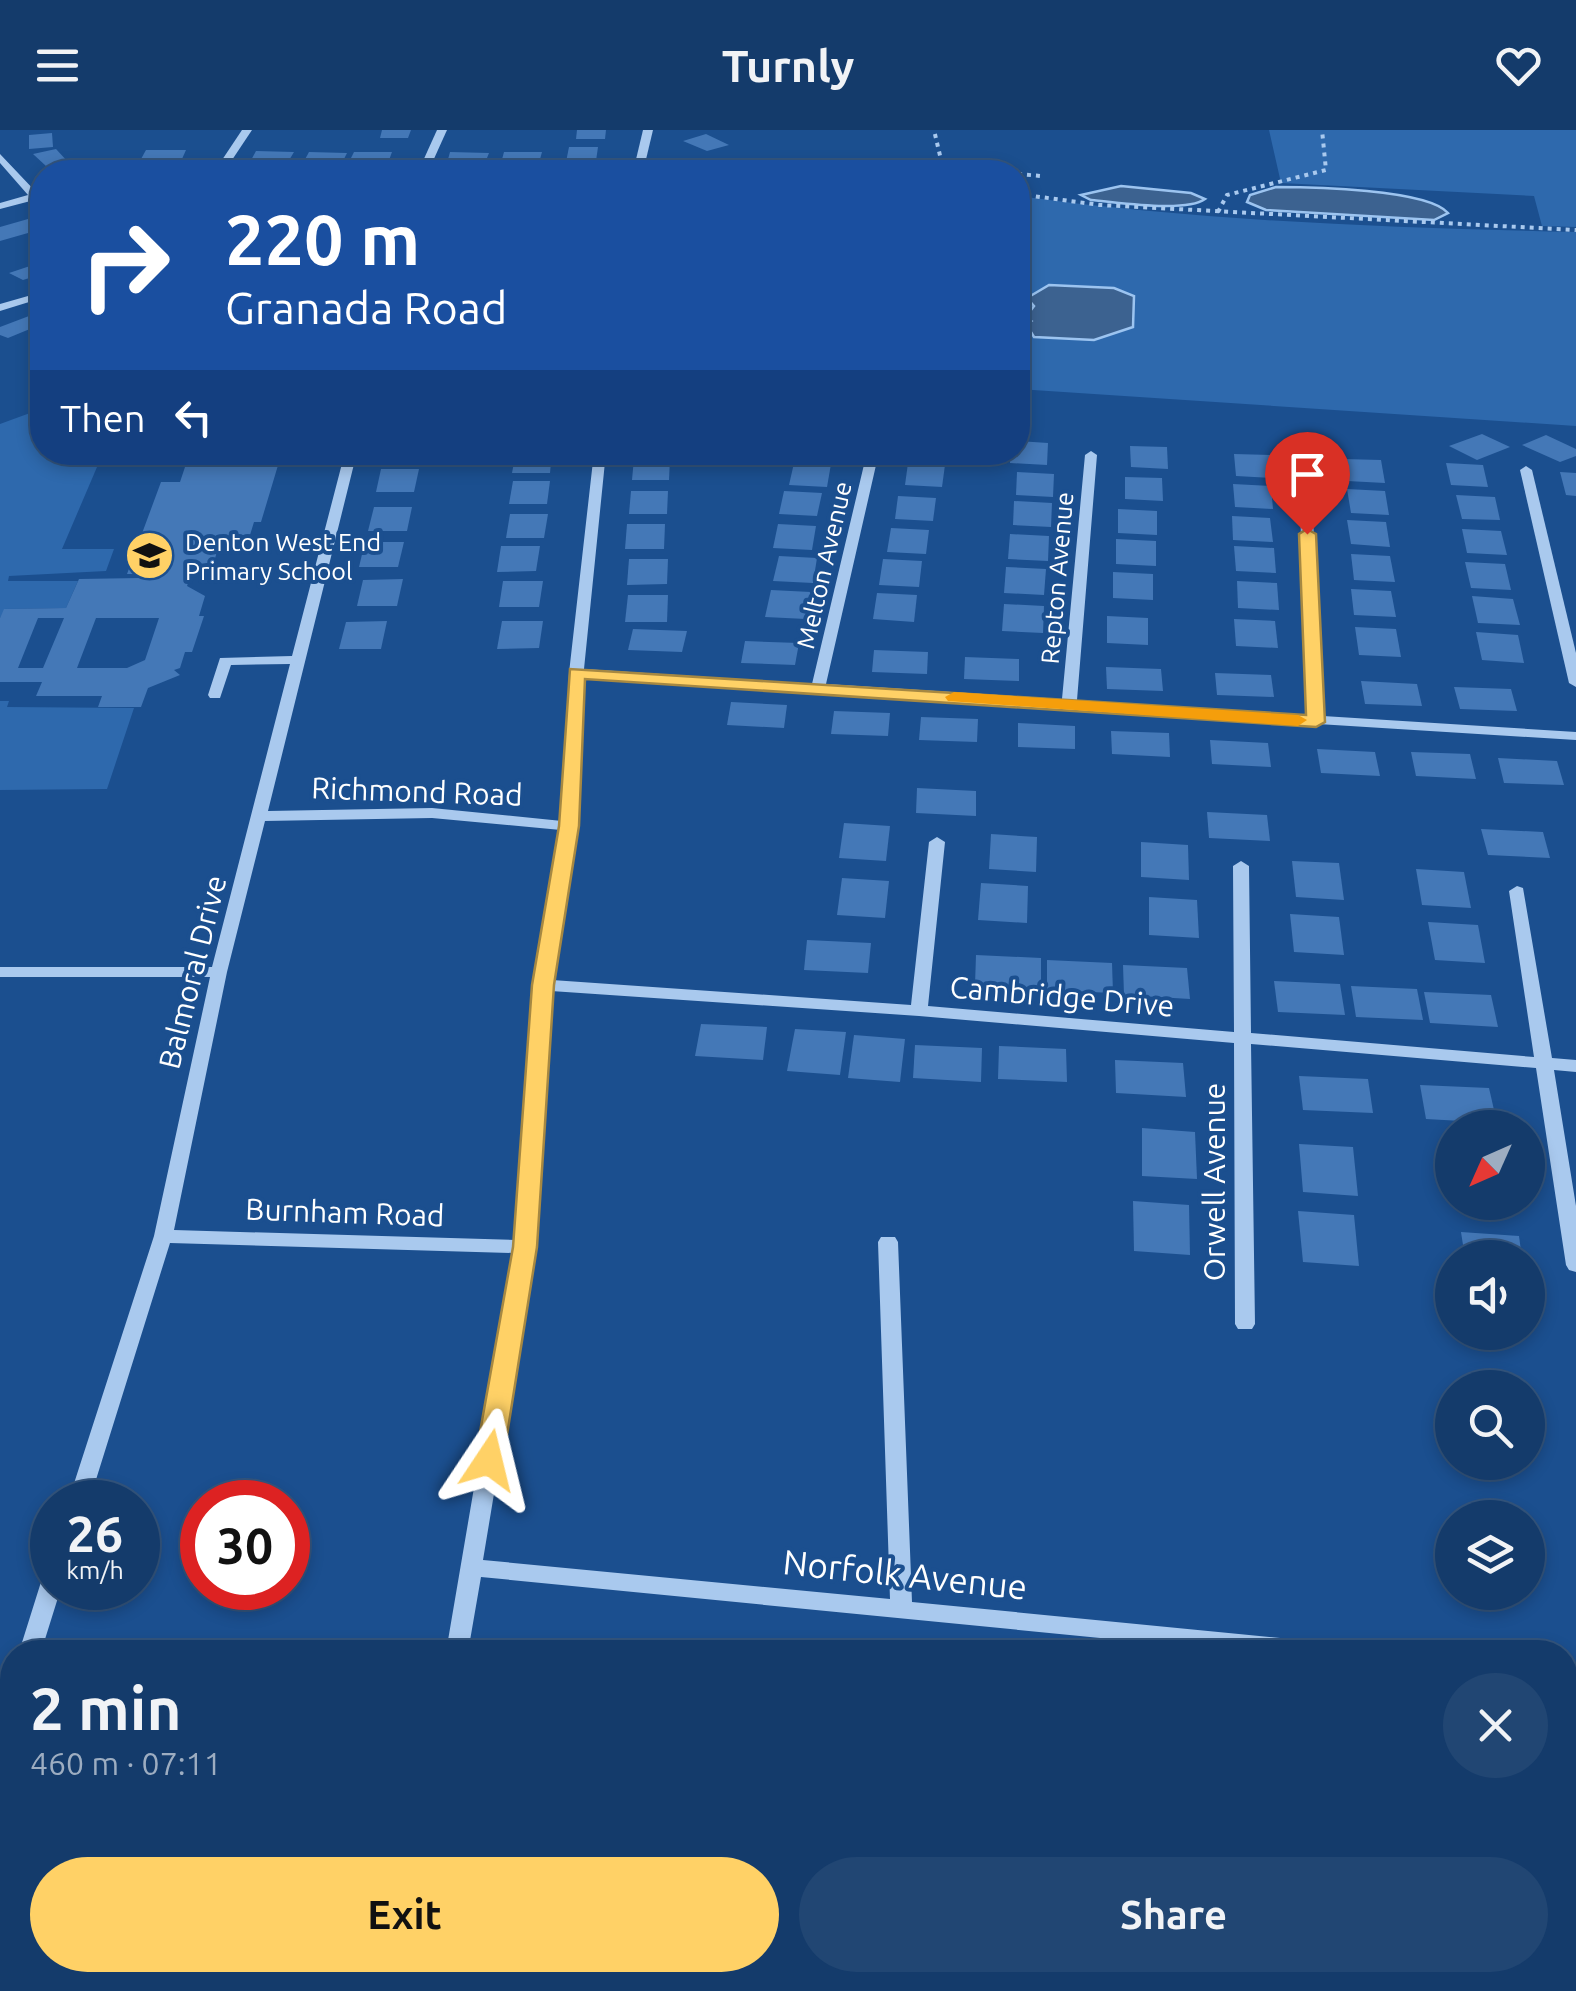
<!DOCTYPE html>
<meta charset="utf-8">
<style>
:root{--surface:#143b6b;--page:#214673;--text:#f1f3f6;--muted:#9dadc1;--line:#33557e;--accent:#ffd166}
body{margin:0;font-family:Ubuntu,sans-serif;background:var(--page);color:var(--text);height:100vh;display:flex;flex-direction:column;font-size:38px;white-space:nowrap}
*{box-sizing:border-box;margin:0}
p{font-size:32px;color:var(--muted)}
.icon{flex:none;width:55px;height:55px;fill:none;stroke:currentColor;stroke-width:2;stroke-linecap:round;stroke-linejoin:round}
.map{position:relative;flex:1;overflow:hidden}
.side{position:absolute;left:0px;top:1510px;width:1578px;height:352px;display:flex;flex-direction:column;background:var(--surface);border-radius:40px 40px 0 0;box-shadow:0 5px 15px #0003,0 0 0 2px var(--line)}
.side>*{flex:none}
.top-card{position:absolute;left:30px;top:30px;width:1000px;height:305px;border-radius:40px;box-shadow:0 5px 15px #0003,0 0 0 2px var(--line);background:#1a4fa0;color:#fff;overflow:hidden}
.needle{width:65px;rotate:225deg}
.controls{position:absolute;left:1435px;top:980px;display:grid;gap:20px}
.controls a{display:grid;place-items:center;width:110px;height:110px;border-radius:50%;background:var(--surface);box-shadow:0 5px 15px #0003,0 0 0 2px var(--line);font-size:50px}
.speed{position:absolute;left:30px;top:1350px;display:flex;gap:20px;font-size:50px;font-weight:700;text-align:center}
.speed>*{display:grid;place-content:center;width:130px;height:130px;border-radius:50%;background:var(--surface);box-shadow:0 5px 15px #0003,0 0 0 2px var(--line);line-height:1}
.speed small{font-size:25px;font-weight:400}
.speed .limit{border:15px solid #d22;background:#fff;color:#111}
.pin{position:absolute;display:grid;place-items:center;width:85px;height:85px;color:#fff;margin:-102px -42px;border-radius:50% 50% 50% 0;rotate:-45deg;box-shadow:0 0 10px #0007}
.pin .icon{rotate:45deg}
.me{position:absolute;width:110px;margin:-55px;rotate:10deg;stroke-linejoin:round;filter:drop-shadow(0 0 8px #0008)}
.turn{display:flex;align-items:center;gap:35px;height:210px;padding:0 30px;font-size:45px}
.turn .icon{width:130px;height:130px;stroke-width:2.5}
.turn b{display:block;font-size:70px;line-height:85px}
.then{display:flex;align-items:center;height:95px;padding:0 30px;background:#0003;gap:20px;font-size:38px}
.round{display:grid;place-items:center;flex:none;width:105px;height:105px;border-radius:52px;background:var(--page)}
.summary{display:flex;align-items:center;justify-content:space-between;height:170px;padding:0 30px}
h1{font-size:60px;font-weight:700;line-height:75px}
.cta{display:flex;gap:20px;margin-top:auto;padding:20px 30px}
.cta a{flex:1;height:115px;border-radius:60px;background:var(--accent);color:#111;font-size:40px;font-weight:700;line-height:115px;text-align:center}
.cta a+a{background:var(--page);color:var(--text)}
header{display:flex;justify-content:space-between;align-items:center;height:130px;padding:0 30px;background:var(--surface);font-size:45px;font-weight:700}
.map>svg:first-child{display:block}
.green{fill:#2e69ad}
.water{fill:#3c6290;stroke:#9cc4f0;stroke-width:2.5}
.building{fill:#4478b7;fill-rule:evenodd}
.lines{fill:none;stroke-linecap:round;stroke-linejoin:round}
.path-far1{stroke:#a9c9ee;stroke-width:4;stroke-dasharray:4 5;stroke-linecap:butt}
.path{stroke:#a9c9ee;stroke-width:8;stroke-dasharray:6 10;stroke-linecap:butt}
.minor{fill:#a9c9ee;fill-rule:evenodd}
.route{fill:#ffd166;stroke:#a68842;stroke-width:2.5}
.slow{fill:#f59e0b}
.labels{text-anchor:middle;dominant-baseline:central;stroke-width:8;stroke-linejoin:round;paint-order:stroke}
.far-poi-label{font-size:25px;fill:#fff;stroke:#1b4f8f;text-anchor:start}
.far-street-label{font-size:25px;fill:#fff;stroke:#1b4f8f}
.street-label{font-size:30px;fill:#fff;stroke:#1b4f8f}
.near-street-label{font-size:35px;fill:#fff;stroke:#1b4f8f}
</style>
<header><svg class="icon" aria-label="menu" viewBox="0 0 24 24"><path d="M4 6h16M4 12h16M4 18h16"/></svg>Turnly<svg class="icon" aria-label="heart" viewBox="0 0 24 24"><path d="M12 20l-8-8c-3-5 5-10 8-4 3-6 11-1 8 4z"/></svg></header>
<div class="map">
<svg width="1576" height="1861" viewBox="0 0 1576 1861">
<rect width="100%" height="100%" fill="#1b4f8f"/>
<g class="green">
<path d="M1269 0H1576V97L1542 96 1534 66 1281 53Z"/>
<path d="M1018 66C1202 91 1390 98 1576 102V296L1018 259Z"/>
<path d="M42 253V322L103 323 62 419H114L106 441 9 446 8 451H78L66 478 5 479 0 488V294L30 283Z"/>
<path d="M0 571H9L7 577 134 578 107 659 0 660Z"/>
<path d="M0 1839 12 1840V1850H127L249 1861H0Z"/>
</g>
<g class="water">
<path d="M1121 56 1191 63 1205 69C1185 83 1118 72 1091 70L1081 65Z"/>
<path d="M1276 57C1310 57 1427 59 1448 83L1434 90 1266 80 1247 72 1250 65Z"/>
<path d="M1049 155 1114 158 1134 166 1133 197 1094 210 1034 207 1026 194 1031 191 1025 188 1034 176 1027 168Z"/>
</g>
<g class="building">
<path d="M382 0H411L408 8H380Z"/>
<path d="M577 0H606L605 9H576Z"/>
<path d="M52 3 53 17 29 19V5Z"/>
<path d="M706 4 729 15 707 21 683 11Z"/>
<path d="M569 17H598L596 31 566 32Z"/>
<path d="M56 19 68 32 46 36 33 24Z"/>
<path d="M146 20H186L182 29H141Z"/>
<path d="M256 21 294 22 288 32H250Z"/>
<path d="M309 22 347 23 342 33H303Z"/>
<path d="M354 22H392L388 33 349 32Z"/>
<path d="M450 22 489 23 485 33H447Z"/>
<path d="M504 22H542L539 33H501Z"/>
<path d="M42 85V99L0 111V97Z"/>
<path d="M42 132V144L23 150 9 143Z"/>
<path d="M29 186 42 194 8 208 0 205V197Z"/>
<path d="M1482 304 1510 317 1477 330 1449 316Z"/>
<path d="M1546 305 1576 319V326L1560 332 1522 315Z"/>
<path d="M1018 311 1048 313 1047 335 1010 333V322H1018Z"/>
<path d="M1130 316 1167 317 1168 339 1131 337Z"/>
<path d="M215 322H282L261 392H254L250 405 222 406 211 441H192L187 456 205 466 199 486H204L192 522H185L180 538 174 540 180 545 148 558 141 577H98L102 566H36L42 552H0V488L4 479 66 478 79 449 140 448 142 444H127L161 352H180L185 337 210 336ZM38 488H64L43 538H18ZM96 488H159L145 530 127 538H77Z"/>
<path d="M516 322H552L550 343H512Z"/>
<path d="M1234 324 1271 325 1274 348 1236 346Z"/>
<path d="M634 328H670L669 350H632Z"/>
<path d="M1343 329 1381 330 1385 353 1347 351Z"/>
<path d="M794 333 831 334 827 357 789 355Z"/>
<path d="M908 333 945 335 942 357 905 355Z"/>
<path d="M1446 333 1483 335 1488 357 1451 355Z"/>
<path d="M381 339H419L414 362H376Z"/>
<path d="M1017 342 1054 344 1053 367 1016 365Z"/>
<path d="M1560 342 1576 343V366L1566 365Z"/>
<path d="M1125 347 1162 348 1163 371 1125 369Z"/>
<path d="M513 351H550L547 374H509Z"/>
<path d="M1233 354 1271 356 1273 379 1235 377Z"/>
<path d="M1347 359 1385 361 1389 385 1351 383Z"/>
<path d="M631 361H668L667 384H629Z"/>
<path d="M784 361 822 363 817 386 779 384Z"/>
<path d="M1456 365 1495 367 1500 390 1462 389Z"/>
<path d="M898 366 936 368 933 391 895 389Z"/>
<path d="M1014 371 1052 373 1051 397 1013 395Z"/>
<path d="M374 377H412L407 401H368Z"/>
<path d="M1118 379 1157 381V405L1118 403Z"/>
<path d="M510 384H548L544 408H506Z"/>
<path d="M1232 386 1270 388 1273 412 1233 410Z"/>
<path d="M1347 390 1386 392 1390 417 1351 414Z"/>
<path d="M627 394H665L664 419H625Z"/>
<path d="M778 394 816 396 812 420 773 418Z"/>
<path d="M891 398 929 400 926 424 887 422Z"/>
<path d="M1462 399 1501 401 1507 425 1467 423Z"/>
<path d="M1010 404 1049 406 1048 431 1008 429Z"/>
<path d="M1116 409 1156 411V436L1116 434Z"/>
<path d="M365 412H404L398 437H359Z"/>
<path d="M501 416H540L536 441 497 442Z"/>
<path d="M1234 416 1274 418 1276 443 1236 441Z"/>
<path d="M1351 424 1390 426 1395 452 1354 450Z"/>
<path d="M779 426 817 428 813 453 773 451Z"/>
<path d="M629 429H668L667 454 627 455Z"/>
<path d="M883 429 922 431 919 457 879 455Z"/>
<path d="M1465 432 1505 434 1511 460 1471 458Z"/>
<path d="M1006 437 1046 439 1044 465 1004 463Z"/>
<path d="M1113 442 1153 444V470L1113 468Z"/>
<path d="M403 449 397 476H357L363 450Z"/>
<path d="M503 451H543L539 477H499Z"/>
<path d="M1237 451 1277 453 1279 480 1238 478Z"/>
<path d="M1351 459 1391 461 1396 487 1354 485Z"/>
<path d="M771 460 811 462 806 489 765 487Z"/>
<path d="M877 463 917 465 914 492 873 489Z"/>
<path d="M628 465H668L667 492H625Z"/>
<path d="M1472 466 1513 469 1520 495 1478 493Z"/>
<path d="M1004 474 1044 476 1043 503 1002 501Z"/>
<path d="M1107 486 1148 488V515L1107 513Z"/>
<path d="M1234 489 1275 491 1278 518 1236 516Z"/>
<path d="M387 491 381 519H339L346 492Z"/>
<path d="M502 491H543L539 518 497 519Z"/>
<path d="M1355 497 1396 499 1401 527 1359 525Z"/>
<path d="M633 499 687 501 682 522 628 520Z"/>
<path d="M1476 502 1518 505 1524 533 1482 530Z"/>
<path d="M745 511 799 513 795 535 741 533Z"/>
<path d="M874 520 928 522 927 544 872 542Z"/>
<path d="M965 527 1019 529V551L964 549Z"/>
<path d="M1106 537 1161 539 1163 561 1107 559Z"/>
<path d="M1215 543 1271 545 1274 567 1217 565Z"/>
<path d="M1361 551 1417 554 1422 576 1365 574Z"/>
<path d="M1454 557 1511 559 1517 581 1460 579Z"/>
<path d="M731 572 787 575 784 598 727 595Z"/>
<path d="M834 581 890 583 888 606 831 604Z"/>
<path d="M921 587 978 589 977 612 919 610Z"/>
<path d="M1018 593 1075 596V619L1018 617Z"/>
<path d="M1111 601 1169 603 1170 627 1112 624Z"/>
<path d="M1210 610 1268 613 1271 637 1212 634Z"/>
<path d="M1317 619 1375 622 1380 646 1321 643Z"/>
<path d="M1411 622 1470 624 1476 649 1416 646Z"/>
<path d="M1498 628 1557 631 1564 655 1504 653Z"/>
<path d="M917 658 976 661V686L916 683Z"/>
<path d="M1207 682 1267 685 1270 711 1209 708Z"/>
<path d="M844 693 890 696 886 731 839 728Z"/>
<path d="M1481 699 1543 702 1550 728 1488 725Z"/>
<path d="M991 704 1037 707 1036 742 989 739Z"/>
<path d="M1141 712 1188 715 1189 750 1141 747Z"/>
<path d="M1292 731 1339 733 1344 770 1296 767Z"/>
<path d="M1416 739 1464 742 1471 778 1422 775Z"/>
<path d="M842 748 889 751 885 788 837 785Z"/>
<path d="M981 753 1028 756 1027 793 978 790Z"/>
<path d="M1149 767 1197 770 1199 808 1149 805Z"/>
<path d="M1290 784 1339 787 1344 825 1294 822Z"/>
<path d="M1428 792 1478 795 1485 833 1435 830Z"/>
<path d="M807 810 871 813 868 843 804 840Z"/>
<path d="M976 825 1041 828V858L975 855Z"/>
<path d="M1047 830 1112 833 1113 863 1047 860Z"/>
<path d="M1123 835 1187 838 1190 869 1124 865Z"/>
<path d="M1274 851 1340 854 1345 885 1278 882Z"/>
<path d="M1351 856 1417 859 1423 890 1356 887Z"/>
<path d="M1424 862 1491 865 1498 897 1430 893Z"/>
<path d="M701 894 767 897 763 930 695 926Z"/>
<path d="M795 899 846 902 840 945 787 941Z"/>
<path d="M854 905 905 909 900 952 848 948Z"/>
<path d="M915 915 982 918 981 952 913 948Z"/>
<path d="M999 916 1066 919 1067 952 998 949Z"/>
<path d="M1115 930 1183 933 1186 967 1116 963Z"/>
<path d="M1299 946 1368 949 1373 983 1303 980Z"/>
<path d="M1420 955 1489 958 1497 993 1426 989Z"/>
<path d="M1142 998 1195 1002 1197 1049 1142 1046Z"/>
<path d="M1299 1014 1353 1017 1358 1066 1303 1062Z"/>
<path d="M1133 1071 1189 1075 1190 1125 1134 1121Z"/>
<path d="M1459 1072H1514L1516 1080 1459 1076Z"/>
<path d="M1298 1081 1354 1085 1359 1136 1303 1132Z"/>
<path d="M1461 1102 1519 1106 1522 1128H1465Z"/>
</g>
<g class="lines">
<g class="path-far1">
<path d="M661 34 871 42"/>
<path d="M938 39 988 42"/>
<path d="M870 41 899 42"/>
<path d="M908 42 937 39 942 34 934 0"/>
<path d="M1018 44 1041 46"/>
<path d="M1018 64 1100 75 1576 100"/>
<path d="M1218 82 1227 65 1326 40 1322 0"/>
</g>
<path class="path" d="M294 1861 297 1850"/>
<g class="minor">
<path d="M242 0H252L224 42H214Z"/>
<path d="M437 0H447L428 42H418Z"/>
<path d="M643 0H653L643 42H633Z"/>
<path d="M0 24 37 63 42 62V68L0 79V73L28 65 0 33Z"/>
<path d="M42 162V168L0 181V174Z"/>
<path d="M1091 321 1097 325 1077 570 1308 585 1298 329 1304 325 1310 329 1323 586 1576 602V610L583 548 577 696 552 850 911 875 929 712 937 707 945 712 928 876 1234 902 1233 736 1241 731 1249 736 1251 903 1534 927 1509 761 1517 756 1523 758 1552 928 1576 930V942L1554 940 1576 1076V1142L1569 1140 1566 1135 1536 938 1251 914 1255 1194 1252 1199H1238L1235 1194 1234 913 919 886 551 861 535 1117 483 1430 890 1469 878 1112 881 1107H895L898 1112 912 1472 1331 1513 1339 1515 1342 1522H1243L481 1447 468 1522H446L514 1123 170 1113 89 1372H68L154 1106 210 847H0V837H212L290 534 231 535 220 568H210L208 565 220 528 292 526 345 322H357L268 681 432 678 562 691 569 543 594 322H606L584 539 812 554 867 322H879L826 554 1062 569 1085 325ZM432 688 561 700 535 855 516 1110 174 1100 227 842 265 691Z"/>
<path d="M1526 336 1532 340 1576 523V557L1569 553 1520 340Z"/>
<path d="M52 1443V1458H61L41 1522H19L41 1452 44 1446Z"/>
<path d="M1565 1538 1576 1539V1557L1565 1556Z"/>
<path d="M12 1567V1613L8 1623 0 1626V1579L4 1570Z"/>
<path d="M0 1778 12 1779V1801L0 1800Z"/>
<path d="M626 1850H734L741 1853 745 1861H637L630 1858Z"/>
</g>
</g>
<path class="route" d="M1307 399 1316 404 1325 592 1316 597 585 549 579 696 554 855 537 1117 503 1330 499 1337H479L475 1330 513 1117 532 855 559 696 570 539 1306 585 1299 404Z"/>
<path class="slow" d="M954 562 1298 585 1307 590 1298 596 948 571 945 567Z"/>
<defs>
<symbol id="school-disc" viewBox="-11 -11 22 22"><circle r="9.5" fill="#ffd166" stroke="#1b4f8f"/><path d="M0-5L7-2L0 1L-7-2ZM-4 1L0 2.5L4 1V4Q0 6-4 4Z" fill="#111"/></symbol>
</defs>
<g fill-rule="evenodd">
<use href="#school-disc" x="122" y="398" width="55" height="55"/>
</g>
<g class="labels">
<g class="far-poi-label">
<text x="185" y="412">Denton West End<tspan x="185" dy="29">Primary School</tspan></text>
</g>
<g class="far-street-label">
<text transform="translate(824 435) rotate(-77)">Melton Avenue</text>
<text transform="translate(1057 448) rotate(-85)">Repton Avenue</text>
</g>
<g class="street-label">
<text transform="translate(417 661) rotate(2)">Richmond Road</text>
<text transform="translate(192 842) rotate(-76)">Balmoral Drive</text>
<text transform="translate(1062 866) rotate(5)">Cambridge Drive</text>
<text transform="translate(1214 1052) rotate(-90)">Orwell Avenue</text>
<text transform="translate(345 1082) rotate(2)">Burnham Road</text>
</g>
<g class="near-street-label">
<text transform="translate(905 1444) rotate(6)">Norfolk Avenue</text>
</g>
</g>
</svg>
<div class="controls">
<a><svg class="needle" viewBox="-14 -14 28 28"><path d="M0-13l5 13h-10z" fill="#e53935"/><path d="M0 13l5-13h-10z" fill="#9dadc1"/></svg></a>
<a><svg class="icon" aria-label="sound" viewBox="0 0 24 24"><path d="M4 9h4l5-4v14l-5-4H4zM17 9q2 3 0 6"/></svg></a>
<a><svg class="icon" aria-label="search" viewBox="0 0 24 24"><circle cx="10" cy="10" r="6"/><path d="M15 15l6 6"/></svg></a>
<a><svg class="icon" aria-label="layers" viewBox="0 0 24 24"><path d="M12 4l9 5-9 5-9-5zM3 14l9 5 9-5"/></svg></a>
</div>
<div class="speed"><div>26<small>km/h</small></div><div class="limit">30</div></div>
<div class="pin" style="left:1307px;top:404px;background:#d93025"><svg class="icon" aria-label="arrive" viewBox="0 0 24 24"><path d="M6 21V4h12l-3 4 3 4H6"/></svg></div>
<svg class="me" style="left:489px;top:1330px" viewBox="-20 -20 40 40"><path d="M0-17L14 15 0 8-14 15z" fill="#ffd166" stroke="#fff" stroke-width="4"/></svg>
<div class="top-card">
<div class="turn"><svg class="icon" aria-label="right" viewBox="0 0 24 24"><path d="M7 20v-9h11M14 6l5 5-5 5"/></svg><div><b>220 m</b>Granada Road</div></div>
<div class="then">Then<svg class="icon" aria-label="left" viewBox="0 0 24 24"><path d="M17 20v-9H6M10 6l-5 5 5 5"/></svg></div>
</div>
<section class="side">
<div class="summary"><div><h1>2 min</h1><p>460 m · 07:11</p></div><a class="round"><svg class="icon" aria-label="close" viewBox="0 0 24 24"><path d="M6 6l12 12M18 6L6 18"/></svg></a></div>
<div class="cta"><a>Exit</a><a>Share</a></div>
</section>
</div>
